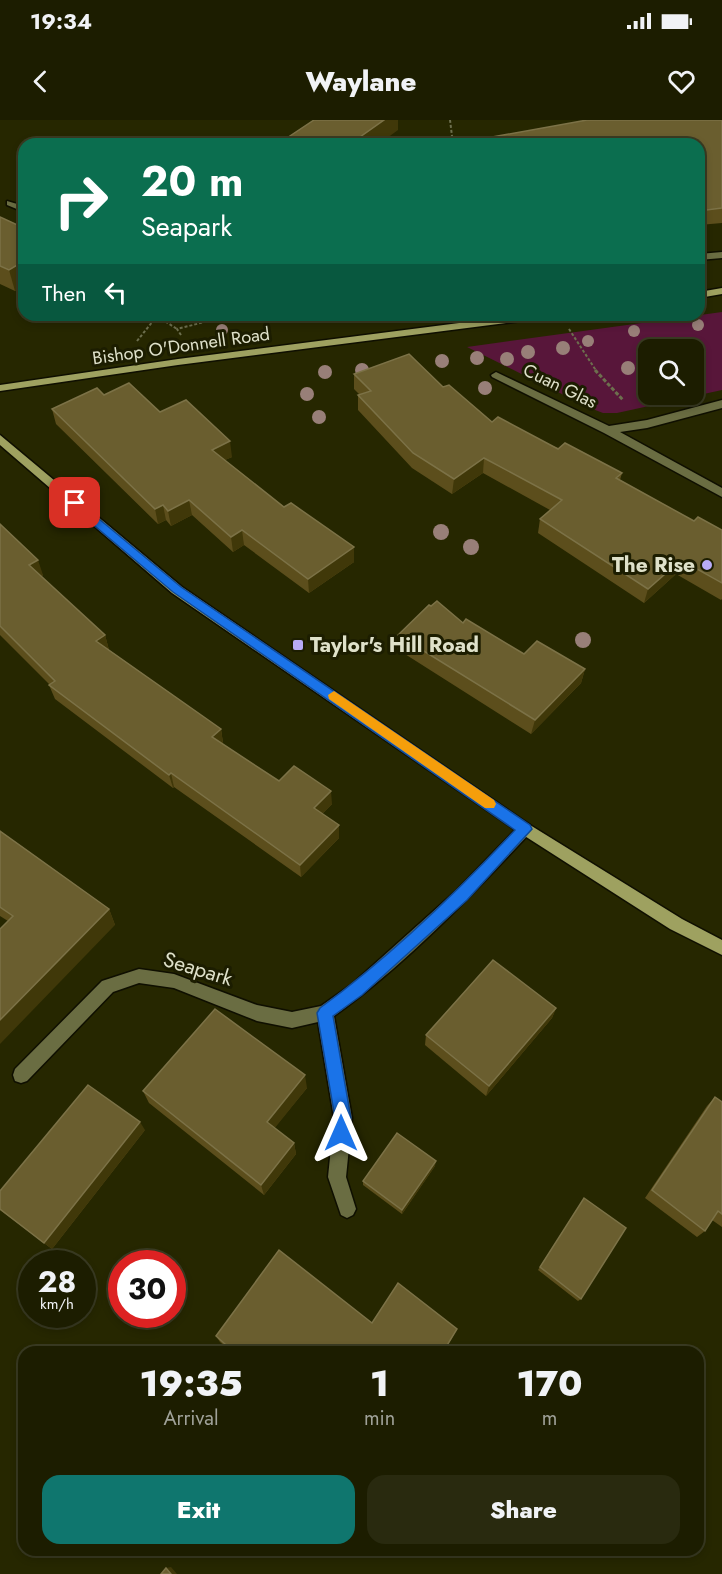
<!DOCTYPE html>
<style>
:root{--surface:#1c1d00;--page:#292a0f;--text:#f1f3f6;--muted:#a0a299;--line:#3a3b22;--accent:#0f766e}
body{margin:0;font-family:Jost,sans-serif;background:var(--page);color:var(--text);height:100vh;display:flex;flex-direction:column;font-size:22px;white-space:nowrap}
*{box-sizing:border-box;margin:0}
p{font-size:20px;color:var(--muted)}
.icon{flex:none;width:33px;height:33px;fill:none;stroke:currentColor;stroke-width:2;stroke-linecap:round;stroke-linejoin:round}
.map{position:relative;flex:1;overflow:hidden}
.details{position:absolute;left:18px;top:1226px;width:686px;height:210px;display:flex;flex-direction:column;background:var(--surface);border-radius:18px;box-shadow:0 3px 9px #0003,0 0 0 2px var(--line)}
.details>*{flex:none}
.hud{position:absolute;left:18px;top:18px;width:687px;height:183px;border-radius:18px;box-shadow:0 3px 9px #0003,0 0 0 2px var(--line);background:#0b6e4f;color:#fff;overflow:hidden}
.fabs{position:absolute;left:638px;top:219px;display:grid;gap:12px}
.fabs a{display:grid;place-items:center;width:66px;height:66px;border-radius:12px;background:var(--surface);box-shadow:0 3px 9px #0003,0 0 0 2px var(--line);font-size:30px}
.speed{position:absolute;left:18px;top:1130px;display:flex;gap:12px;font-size:30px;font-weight:700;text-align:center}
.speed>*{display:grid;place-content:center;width:78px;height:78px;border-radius:50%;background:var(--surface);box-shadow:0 3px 9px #0003,0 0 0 2px var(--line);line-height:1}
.speed small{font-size:15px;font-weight:400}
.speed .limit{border:9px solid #d22;background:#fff;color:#111}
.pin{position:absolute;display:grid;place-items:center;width:51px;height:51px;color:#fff;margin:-26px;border-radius:12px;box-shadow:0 3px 9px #0006}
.me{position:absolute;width:66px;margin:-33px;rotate:0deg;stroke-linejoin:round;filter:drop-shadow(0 0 4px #0008)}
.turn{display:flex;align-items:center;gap:21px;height:126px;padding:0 24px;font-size:27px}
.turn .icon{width:78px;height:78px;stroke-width:2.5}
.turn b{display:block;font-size:42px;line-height:51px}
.then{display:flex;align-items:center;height:57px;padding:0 24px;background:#0003;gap:12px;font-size:22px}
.eta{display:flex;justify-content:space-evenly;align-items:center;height:102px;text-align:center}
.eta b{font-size:36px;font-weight:800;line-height:42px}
.cta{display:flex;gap:12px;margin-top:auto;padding:12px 24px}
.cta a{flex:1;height:69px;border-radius:18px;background:var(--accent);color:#fff;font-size:24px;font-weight:800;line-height:69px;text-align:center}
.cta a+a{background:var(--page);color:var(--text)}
.status{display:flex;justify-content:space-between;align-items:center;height:42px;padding:0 30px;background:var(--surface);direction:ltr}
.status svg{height:16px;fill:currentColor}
header{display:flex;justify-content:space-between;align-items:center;height:78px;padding:0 24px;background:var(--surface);font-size:27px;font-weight:800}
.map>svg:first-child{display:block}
.green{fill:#58163a;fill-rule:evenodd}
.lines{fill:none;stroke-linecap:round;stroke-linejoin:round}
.minor-casing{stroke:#0f0f00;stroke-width:3}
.major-casing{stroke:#0f0f00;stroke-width:3}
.path-far1{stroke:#6d6f4e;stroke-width:2;stroke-dasharray:3 2;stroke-linecap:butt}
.path{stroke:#6d6f4e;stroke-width:3;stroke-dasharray:4 2;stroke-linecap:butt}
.minor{fill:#6a6d42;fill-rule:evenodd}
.major{fill:#9ea160;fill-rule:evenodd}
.tree{fill:#987f78}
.wall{fill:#5c4e1c}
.shaded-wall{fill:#403809}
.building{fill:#6a5e2f;stroke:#7c7247;stroke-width:1.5}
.route{fill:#1a73e8;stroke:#114b97;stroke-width:1.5}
.slow{fill:#f59e0b}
.poi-dot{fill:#b8abf7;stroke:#1c1d00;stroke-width:2}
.labels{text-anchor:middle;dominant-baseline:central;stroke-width:6;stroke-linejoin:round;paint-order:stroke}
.far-street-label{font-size:18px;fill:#dfe1ca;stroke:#1c1d00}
.poi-label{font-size:21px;font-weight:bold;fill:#dfe1ca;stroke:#1c1d00;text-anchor:end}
.street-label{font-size:21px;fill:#dfe1ca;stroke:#1c1d00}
</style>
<div class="status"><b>19:34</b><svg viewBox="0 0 49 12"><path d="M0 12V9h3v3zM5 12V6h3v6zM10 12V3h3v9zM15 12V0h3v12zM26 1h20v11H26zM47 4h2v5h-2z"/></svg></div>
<header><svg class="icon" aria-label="back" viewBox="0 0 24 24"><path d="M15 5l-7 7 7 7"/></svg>Waylane<svg class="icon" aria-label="heart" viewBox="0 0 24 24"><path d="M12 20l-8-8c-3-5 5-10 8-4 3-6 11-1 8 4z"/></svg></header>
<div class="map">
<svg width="722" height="1454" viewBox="0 0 722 1454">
<rect width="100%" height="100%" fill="#262700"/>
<path class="green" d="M722 192V270L617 293H603L590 288 467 227ZM648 230H693V274H648Z"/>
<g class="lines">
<defs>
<g id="minor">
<path d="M7 81 24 86V92L7 85Z"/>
<path d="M722 132V138L699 140V134Z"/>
<path d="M496 252 609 306 647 300 722 280V288L647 308 620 312 722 368V377L604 313 492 257 491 255Z"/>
<path d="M525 703 530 705 532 709 530 713C469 778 406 844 334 896L352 998 346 1057 356 1089 353 1095 347 1098 341 1095 328 1057 334 998 318 902 292 908 257 901 174 868 139 863 113 872 27 961 21 963 15 961 13 955 15 949 102 861 139 849 174 854 257 885 292 892 321 886 351 865 457 770 520 705Z"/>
</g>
<g id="major">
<path d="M722 168V174L699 178V172Z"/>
<path d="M521 195H550L545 198 178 245 0 271V265L178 239Z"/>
<path d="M0 315 182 467 530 705 682 799 722 820V835L670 809 520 713 172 473 0 325Z"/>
</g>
</defs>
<use href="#minor" class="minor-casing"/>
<use href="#major" class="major-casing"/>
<g class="path-far1">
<path d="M450 0 453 24"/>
<path d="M157 196 177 209"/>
<path d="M569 209 597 252"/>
<path d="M181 215 177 209 232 195"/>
<path d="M137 221 157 196"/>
</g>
<path class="path" d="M595 250 623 280"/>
<use href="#minor" class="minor"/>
<use href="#major" class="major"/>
</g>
<g class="tree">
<circle cx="698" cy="205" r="6"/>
<circle cx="222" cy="210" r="6"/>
<circle cx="634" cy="211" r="6"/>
<circle cx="588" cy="221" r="6"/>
<circle cx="563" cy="228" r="7"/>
<circle cx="528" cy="232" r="7"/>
<circle cx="477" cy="238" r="7"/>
<circle cx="507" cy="239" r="7"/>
<circle cx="442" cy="241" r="7"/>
<circle cx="628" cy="248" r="7"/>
<circle cx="362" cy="250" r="7"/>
<circle cx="325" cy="252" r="7"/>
<circle cx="485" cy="268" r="7"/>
<circle cx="307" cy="274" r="7"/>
<circle cx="319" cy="297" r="7"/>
<circle cx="441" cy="412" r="8"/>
<circle cx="471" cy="427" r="8"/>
<circle cx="583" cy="520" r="8"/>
</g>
<g class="wall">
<path d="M722 0V103L699 105V24H480L481 19Z"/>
<path d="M0 97 24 108V166L15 171 0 164Z"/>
<path d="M354 254 443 267 492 302 622 353 620 360 694 401 722 410V479L721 480 676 454 644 483 538 413 540 399 550 390 483 353 452 374 412 348 358 290V275H360L354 269Z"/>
<path d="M104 275 232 337 225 340 284 387 354 427V442L309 473 244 425 233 432 192 395 171 406 166 400 158 404 56 304 52 289Z"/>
<path d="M0 404 43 455 41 457 105 515 109 530 221 609 223 623V624L279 661 332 684 322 694 339 705V718L301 757 174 667 173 668 55 579 49 565H50L0 515Z"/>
<path d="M463 503 524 534 585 549 581 563 531 614 397 529 398 515Z"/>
<path d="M0 711 109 789 115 805 8 801 0 796Z"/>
<path d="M556 888 552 898 486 976 425 925 426 915Z"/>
<path d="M307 968 274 1008 294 1023 296 1034 264 1075 149 983 143 971Z"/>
<path d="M715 977 722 982V1107L712 1100 705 1111 697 1117 645 1078 707 986Z"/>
<path d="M145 1010 52 1129 0 1090V1071Z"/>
<path d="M435 1046 402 1094 363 1065V1061Z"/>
<path d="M584 1078 581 1179 578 1181 538 1150Z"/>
<path d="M372 1203 457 1209 444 1232H232L220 1222 216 1216Z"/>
</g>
<g class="shaded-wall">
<path d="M384 0H398V10L379 24H350Z"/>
<path d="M24 141V166L15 171 9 150Z"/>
<path d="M230 321 232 337 214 345 212 330Z"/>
<path d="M484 338 483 353 452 374 454 359Z"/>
<path d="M189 380 192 395 171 406 168 391Z"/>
<path d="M163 385 166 400 158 404 155 389Z"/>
<path d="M242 410 244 425 233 432 231 417Z"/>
<path d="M354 427V442L309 473 308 459Z"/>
<path d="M38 440 43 455 34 461 29 445Z"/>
<path d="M681 440 676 454 644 483 648 469Z"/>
<path d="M105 515 109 530 96 521Z"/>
<path d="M585 549 581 563 531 614 535 600Z"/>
<path d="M221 609 223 623 215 631 212 617Z"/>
<path d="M171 653 174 667 173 668 169 655Z"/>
<path d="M331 671 332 684 315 701 314 688Z"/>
<path d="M339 705V718L301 757 300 745Z"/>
<path d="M109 789 115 805 0 924V900Z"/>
<path d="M556 888 552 898 486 976 489 966Z"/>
<path d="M305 955 307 968 270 1014 267 1002Z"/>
<path d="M140 1002 145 1010 52 1129 44 1123Z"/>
<path d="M294 1023 296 1034 264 1075 261 1065Z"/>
<path d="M436 1041 435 1046 402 1094V1090Z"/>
<path d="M171 1447 177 1454H171L166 1448Z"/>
</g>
<g class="building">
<path d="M314 0H384L350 24H278Z"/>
<path d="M587 0H722V88L699 91V24H486L481 19Z"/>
<path d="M0 97 24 108V141L9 150 0 146Z"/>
<path d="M409 234 443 267 449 265 492 302 498 297 558 329 565 323 622 353 616 358 694 401 698 397 722 410V463L681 440 648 469 540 399 562 380 484 338 454 359 413 333 358 275 371 271 354 254Z"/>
<path d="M129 263 160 292 186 280 230 321 212 330 284 387 291 383 354 427 308 459 242 410 231 417 189 380 168 391 163 385 155 389 52 289 97 268 104 275Z"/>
<path d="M0 404 38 440 29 445 105 515 96 521 221 609 212 617 279 661 294 646 331 671 314 688 339 705 300 745 171 653 169 655 49 565 55 561 0 506Z"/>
<path d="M437 481 463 503 466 499 524 534 537 521 585 549 535 600 398 515 429 485 431 486Z"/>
<path d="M0 711 109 789 0 900V809L13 796 0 787Z"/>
<path d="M493 840 556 888 489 966 426 915Z"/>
<path d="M215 889 305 955 267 1002 294 1023 261 1065 143 971Z"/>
<path d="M88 965 140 1002 44 1123 0 1089V1071Z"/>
<path d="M715 977 722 982V1094L718 1091 705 1111 652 1070Z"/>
<path d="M397 1013 436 1041 402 1090 363 1061Z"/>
<path d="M584 1078 626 1108 581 1179 540 1147Z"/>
<path d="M279 1130 372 1203 398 1163 457 1209 443 1232H234L216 1216Z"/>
<path d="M166 1448 171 1454H161Z"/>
</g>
<path class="route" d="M75 379 181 467 530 705 532 709 467 780 362 875 333 896 351 998 346 1019 341 1021 335 1019 333 1013 335 998 317 893 320 888C391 836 455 774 515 710L173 472 71 386 70 383Z"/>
<path class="slow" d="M334 571 494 680 496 684 494 688H485L329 579 328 575Z"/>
<g class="poi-dot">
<circle cx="707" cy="445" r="6"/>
<rect x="292" y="519" width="12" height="12" rx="3"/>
</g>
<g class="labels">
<g class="far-street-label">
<text transform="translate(181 226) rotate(-8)">Bishop O'Donnell Road</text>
<text transform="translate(560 266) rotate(26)">Cuan Glas</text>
</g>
<g class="poi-label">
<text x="695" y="445">The Rise</text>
<text x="310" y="525" text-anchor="start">Taylor's Hill Road</text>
</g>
<g class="street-label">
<text transform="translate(198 849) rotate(17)">Seapark</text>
</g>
</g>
</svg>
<div class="fabs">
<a><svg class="icon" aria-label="search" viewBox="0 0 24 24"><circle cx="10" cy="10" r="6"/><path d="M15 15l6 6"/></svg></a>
</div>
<div class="speed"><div>28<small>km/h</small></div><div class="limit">30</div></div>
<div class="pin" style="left:75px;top:383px;background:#d93025"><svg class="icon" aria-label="arrive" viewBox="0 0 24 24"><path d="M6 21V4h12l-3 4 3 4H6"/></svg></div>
<svg class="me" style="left:341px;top:1013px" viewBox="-20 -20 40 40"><path d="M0-17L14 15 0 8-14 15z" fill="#1a73e8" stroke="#fff" stroke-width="4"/></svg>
<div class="hud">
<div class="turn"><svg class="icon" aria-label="right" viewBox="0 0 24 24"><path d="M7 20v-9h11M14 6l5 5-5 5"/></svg><div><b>20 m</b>Seapark</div></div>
<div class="then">Then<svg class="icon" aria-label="left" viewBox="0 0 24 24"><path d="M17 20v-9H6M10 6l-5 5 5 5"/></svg></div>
</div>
<section class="details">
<div class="eta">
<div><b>19:35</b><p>Arrival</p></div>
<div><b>1</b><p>min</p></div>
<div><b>170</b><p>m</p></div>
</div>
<div class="cta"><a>Exit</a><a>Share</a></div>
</section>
</div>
